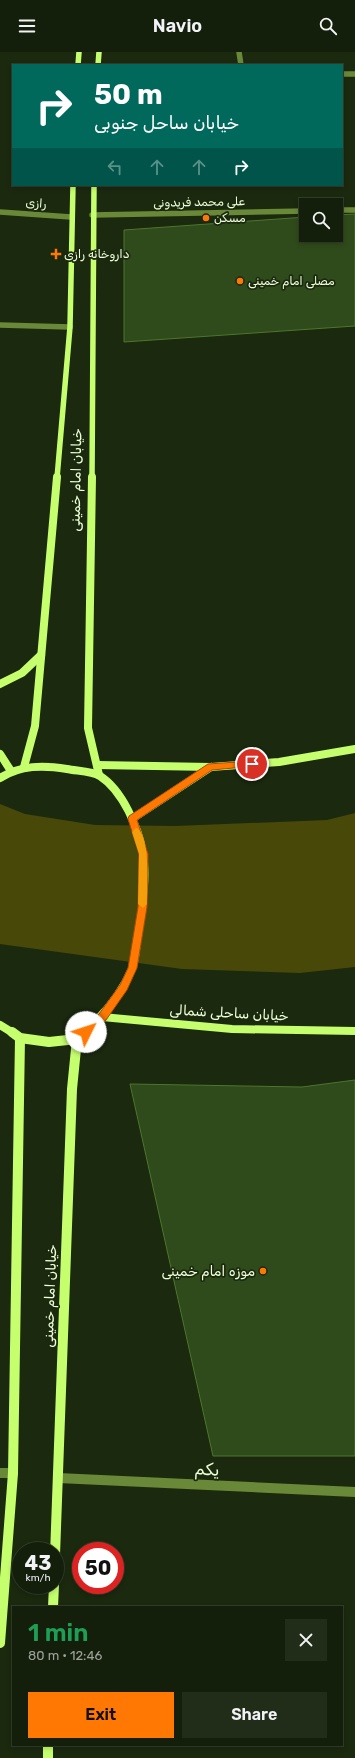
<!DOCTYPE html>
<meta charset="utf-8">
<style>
:root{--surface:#141f0b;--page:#212c19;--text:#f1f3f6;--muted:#9da29d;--line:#333d2c;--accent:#ff7803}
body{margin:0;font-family:Rubik,Vazirmatn,sans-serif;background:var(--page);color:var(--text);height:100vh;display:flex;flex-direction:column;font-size:15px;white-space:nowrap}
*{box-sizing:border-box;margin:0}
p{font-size:13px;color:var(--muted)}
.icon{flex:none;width:22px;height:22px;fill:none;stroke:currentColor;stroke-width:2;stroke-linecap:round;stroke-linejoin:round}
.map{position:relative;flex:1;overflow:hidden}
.sheet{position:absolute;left:12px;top:1554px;width:331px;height:140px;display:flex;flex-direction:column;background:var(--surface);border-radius:0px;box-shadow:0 2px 6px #0003,0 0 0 1px var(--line)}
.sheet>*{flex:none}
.hud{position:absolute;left:12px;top:12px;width:331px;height:122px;border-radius:0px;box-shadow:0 2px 6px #0003,0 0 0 1px var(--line);background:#00695c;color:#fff;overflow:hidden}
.buttons{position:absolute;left:299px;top:146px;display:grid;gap:8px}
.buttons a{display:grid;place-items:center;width:44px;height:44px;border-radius:0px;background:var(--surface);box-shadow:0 2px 6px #0003,0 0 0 1px var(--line);font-size:20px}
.speed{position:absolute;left:12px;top:1490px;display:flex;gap:8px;font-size:20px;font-weight:700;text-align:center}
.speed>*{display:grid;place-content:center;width:52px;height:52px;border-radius:50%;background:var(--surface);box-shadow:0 2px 6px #0003,0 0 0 1px var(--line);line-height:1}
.speed small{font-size:10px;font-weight:400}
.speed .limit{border:6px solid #d22;background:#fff;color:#111}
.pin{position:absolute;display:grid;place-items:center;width:34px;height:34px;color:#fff;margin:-17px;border:2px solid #fff;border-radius:50%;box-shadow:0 1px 4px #0007}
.me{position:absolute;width:44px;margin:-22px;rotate:49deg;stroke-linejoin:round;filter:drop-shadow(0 0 3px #0008)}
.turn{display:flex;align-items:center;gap:14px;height:84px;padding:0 16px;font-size:18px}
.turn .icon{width:52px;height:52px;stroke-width:2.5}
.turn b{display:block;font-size:28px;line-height:34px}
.lanes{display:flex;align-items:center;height:38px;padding:0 16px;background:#0003;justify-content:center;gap:20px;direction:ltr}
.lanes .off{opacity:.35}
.round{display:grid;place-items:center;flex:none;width:42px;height:42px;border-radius:0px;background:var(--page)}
.overview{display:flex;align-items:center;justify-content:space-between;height:68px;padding:0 16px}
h1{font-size:24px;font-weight:600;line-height:30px;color:#1e9e55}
.primary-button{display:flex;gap:8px;margin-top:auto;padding:8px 16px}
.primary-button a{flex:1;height:46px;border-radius:0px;background:var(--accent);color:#111;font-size:16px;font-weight:600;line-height:46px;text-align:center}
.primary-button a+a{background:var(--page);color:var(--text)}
header{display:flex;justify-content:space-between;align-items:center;height:52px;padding:0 16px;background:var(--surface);font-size:18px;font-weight:600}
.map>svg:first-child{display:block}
.water{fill:#484809}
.building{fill:#2f4a1b;stroke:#4d772c}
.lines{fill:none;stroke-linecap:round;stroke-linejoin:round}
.street-far1{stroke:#698939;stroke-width:5.5}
.street{stroke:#698939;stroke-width:10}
.secondary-far2{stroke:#c6ff6e;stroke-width:5.5}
.secondary-far1{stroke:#c6ff6e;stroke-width:8}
.secondary{stroke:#c6ff6e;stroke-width:10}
.route{fill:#ff7803;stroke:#a64e02}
.slow{fill:#f59e0b}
.poi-dot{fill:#ff7803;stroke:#1b290f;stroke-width:1.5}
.labels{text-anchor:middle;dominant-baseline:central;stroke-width:3.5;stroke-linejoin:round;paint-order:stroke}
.far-street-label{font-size:12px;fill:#ecffd7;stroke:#1b290f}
.far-poi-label{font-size:12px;fill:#ecffd7;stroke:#1b290f;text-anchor:start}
.street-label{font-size:14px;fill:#ecffd7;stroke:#1b290f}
.poi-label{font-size:14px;fill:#ecffd7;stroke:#1b290f;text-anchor:end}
.near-street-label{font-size:17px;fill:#ecffd7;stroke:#1b290f}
</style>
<header><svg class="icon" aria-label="menu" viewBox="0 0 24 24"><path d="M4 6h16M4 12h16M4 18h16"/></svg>Navio<svg class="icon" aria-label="search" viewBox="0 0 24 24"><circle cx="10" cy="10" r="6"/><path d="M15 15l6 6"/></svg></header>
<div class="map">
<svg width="355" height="1706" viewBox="0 0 355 1706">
<rect width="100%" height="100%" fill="#1b290f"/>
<path class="water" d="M0 752 25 762 95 773 175 774 327 768 355 761V915L300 921 182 917 0 892Z"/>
<g class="building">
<path d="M355 162V274L124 290V178L306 165V183H336V163Z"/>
<path d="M355 1028V1404H213L130 1032 302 1035Z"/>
</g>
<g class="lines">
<g class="street-far1">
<path d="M239 0 241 13"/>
<path d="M342 22H355"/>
<path d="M336 158H355"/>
<path d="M0 160 71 165"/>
<path d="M92 163 306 159"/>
<path d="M0 273 70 275"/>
</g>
<g class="street">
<path d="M0 1421H13"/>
<path d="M58 1426 355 1440"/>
</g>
<g class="secondary-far2">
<path d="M78 13 79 0"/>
<path d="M98 13 99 0"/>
<path d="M57 426 70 275 73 133"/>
<path d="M92 426 94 133"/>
</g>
<g class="secondary-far1">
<path d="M92 425 88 676 99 723"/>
<path d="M0 632 22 621 41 603"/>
<path d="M0 702 11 719"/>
<path d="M97 713 211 715 279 710 355 697"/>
<path d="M24 715 35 674 57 425"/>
<path d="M0 726C21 713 43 713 67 717 76 719 92 719 100 724 122 738 139 776 143 802 147 825 142 860 138 884 136 894 136 907 132 917 121 942 104 963 83 981"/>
<path d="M132 767 211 715"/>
<path d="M102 965 232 977 355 979"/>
<path d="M0 973 13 981"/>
</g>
<g class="secondary">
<path d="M12 980 20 986 49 990 77 987 84 980"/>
<path d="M55 1503 72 1037 77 987"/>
<path d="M53 1555 54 1533"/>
<path d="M0 1591 13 1421 20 986"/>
<path d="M48 1693V1706"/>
</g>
</g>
<path class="route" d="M252 709H255V714L212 718 137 768 148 802 147 855 137 916 127 938 106 968 89 982H82L81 980 82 977 99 962 120 933 128 916 138 855 139 802 128 767 129 764 208 712Z"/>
<path class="slow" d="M136 776C151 781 147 838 147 852L143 856 138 852 139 802 132 780Z"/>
<g class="poi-dot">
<circle cx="206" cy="166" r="4"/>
<path d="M54 196h4v4h4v4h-4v4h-4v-4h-4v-4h4z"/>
<circle cx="240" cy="229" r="4"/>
<circle cx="263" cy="1219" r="4"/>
</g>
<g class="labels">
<g class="far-street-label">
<text transform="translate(199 150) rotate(-1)">علی محمد فریدونی</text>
<text transform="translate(36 151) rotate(4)">رازی</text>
</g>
<g class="far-poi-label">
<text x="214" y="166">مسکن</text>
<text x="64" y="202">داروخانه رازی</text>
<text x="248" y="229">مصلی امام خمینی</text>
</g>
<g class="street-label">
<text transform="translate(76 428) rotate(-89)">خیابان امام خمینی</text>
<text transform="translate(229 961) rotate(3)">خیابان ساحلی شمالی</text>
<text transform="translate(50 1244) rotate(-88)">خیابان امام خمینی</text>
</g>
<g class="poi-label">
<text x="255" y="1219">موزه امام خمینی</text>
</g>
<g class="near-street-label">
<text transform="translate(207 1417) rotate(3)">یکم</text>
</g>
</g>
</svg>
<div class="buttons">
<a><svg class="icon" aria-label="search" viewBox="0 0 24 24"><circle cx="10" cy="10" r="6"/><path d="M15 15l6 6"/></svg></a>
</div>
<div class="speed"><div>43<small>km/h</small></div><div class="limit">50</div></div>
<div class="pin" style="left:252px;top:712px;background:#d93025"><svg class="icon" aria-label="arrive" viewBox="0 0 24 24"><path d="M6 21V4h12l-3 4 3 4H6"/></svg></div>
<svg class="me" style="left:86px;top:980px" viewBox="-20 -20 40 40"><circle r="19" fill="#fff"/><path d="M0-13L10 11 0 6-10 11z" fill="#ff7803"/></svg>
<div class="hud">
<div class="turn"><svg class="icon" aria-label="right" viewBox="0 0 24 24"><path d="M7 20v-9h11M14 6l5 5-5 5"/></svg><div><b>50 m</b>خیابان ساحل جنوبی</div></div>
<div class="lanes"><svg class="icon off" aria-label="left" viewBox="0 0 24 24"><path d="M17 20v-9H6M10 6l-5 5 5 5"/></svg><svg class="icon off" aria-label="ahead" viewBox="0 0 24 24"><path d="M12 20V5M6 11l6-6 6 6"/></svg><svg class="icon off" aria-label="ahead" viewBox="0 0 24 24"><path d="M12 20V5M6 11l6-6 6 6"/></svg><svg class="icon" aria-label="right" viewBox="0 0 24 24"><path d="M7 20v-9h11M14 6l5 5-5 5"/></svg></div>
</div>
<section class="sheet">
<div class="overview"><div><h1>1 min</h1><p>80 m · 12:46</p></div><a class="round"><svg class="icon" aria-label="close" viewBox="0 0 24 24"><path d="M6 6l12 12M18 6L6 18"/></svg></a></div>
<div class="primary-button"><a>Exit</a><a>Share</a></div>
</section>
</div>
